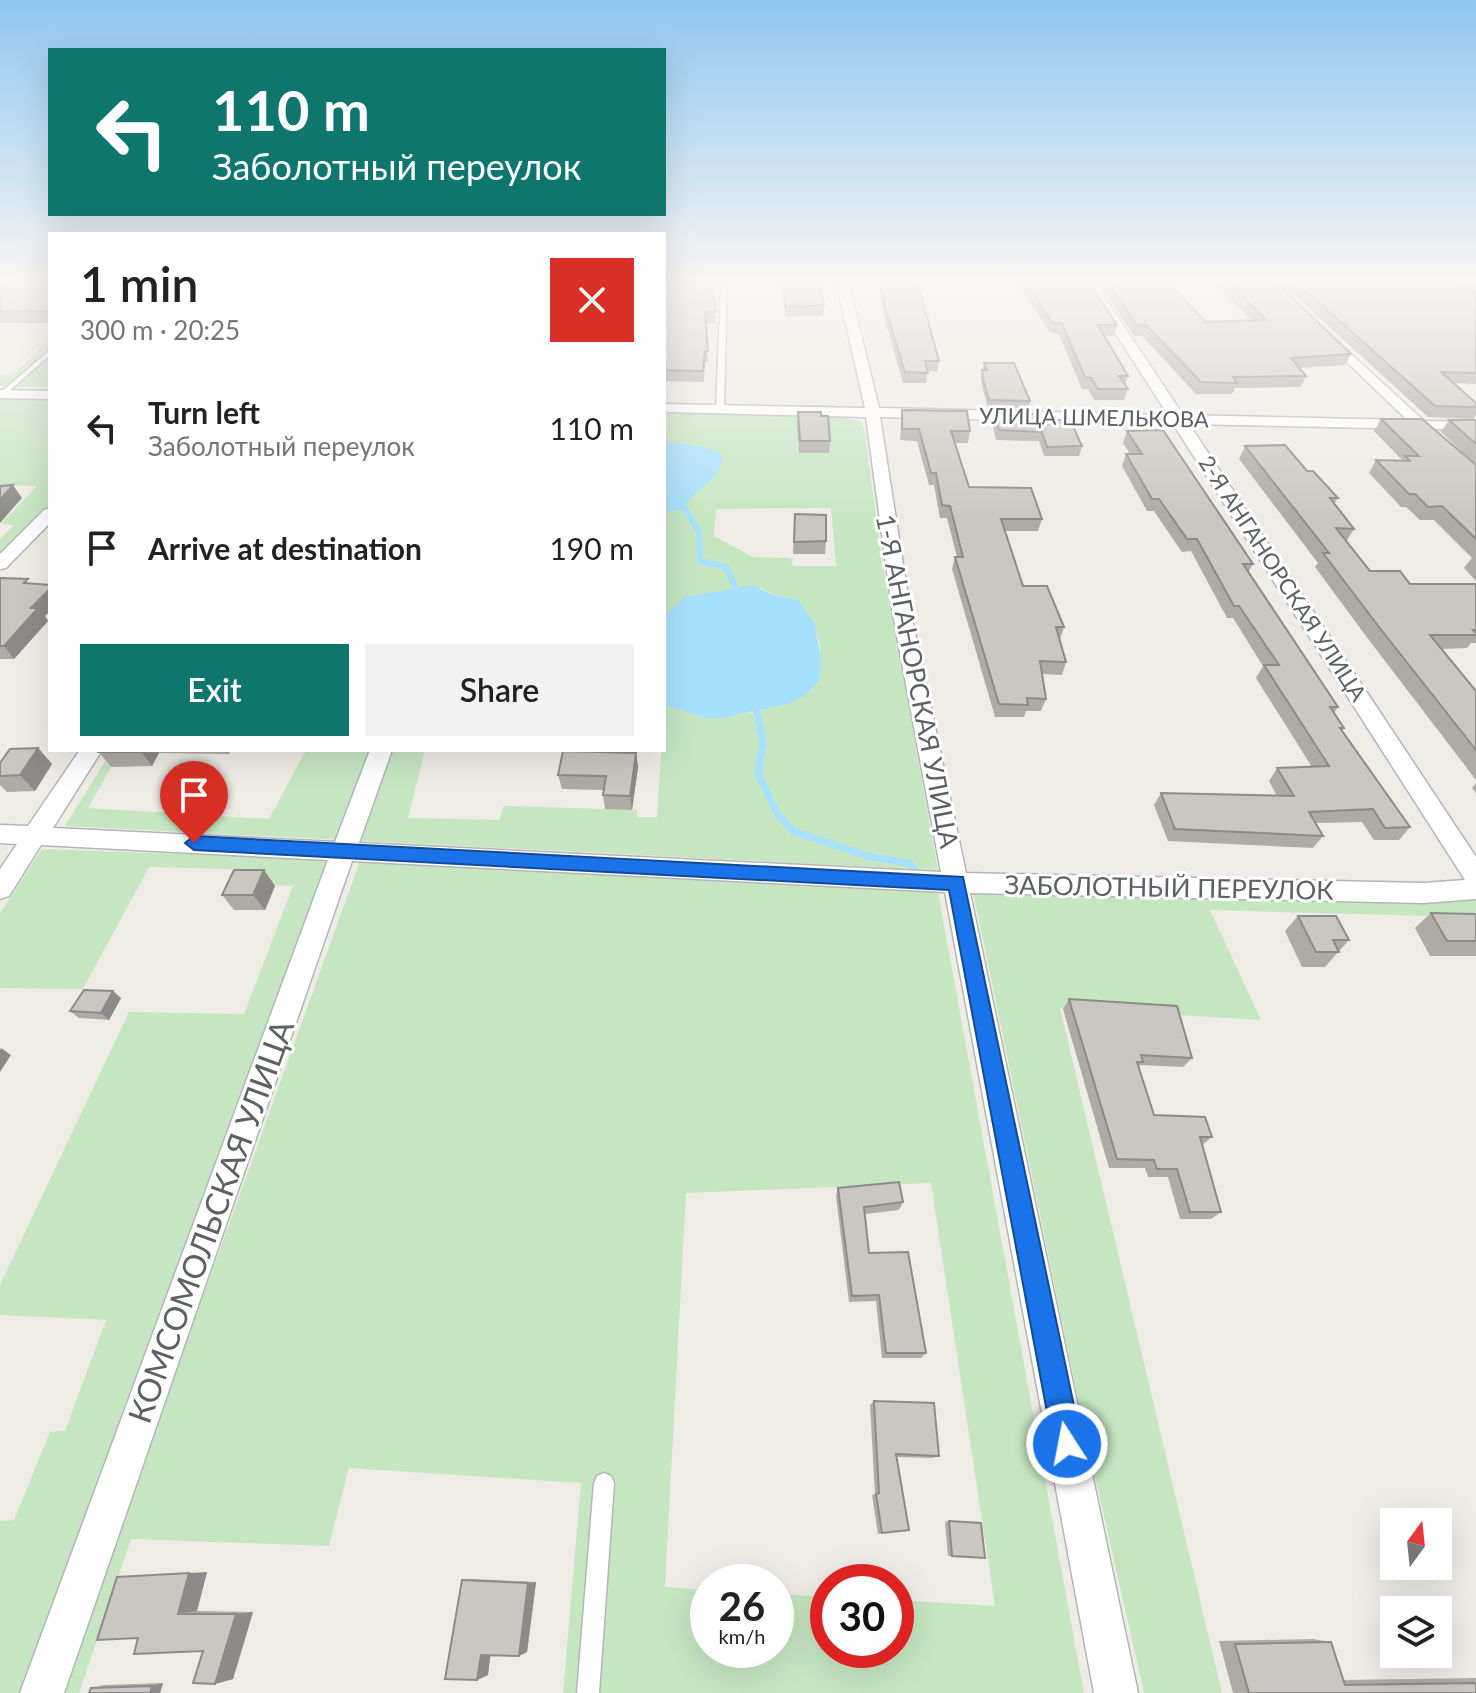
<!DOCTYPE html>
<meta charset="utf-8">
<style>
:root{--surface:#fff;--page:#f2f2f2;--text:#222;--muted:#767676;--accent:#0f766e}
body{margin:0;font-family:Lato,sans-serif;background:var(--page);color:var(--text);height:100vh;display:flex;flex-direction:column;font-size:30px;white-space:nowrap}
*{box-sizing:border-box;margin:0}
p{font-size:26px;color:var(--muted)}
.icon{flex:none;width:44px;height:44px;fill:none;stroke:currentColor;stroke-width:2;stroke-linecap:round;stroke-linejoin:round}
.map{position:relative;flex:1;overflow:hidden}
.sheet{position:absolute;left:48px;top:232px;width:618px;height:520px;display:flex;flex-direction:column;background:var(--surface);border-radius:0px;box-shadow:0 8px 32px #0002}
.sheet>*{flex:none}
.banner{position:absolute;left:48px;top:48px;width:618px;height:168px;border-radius:0px;box-shadow:0 8px 32px #0002;background:#0f766e;color:#fff;overflow:hidden}
.needle{width:52px;rotate:15deg}
.fabs{position:absolute;left:1380px;top:1508px;display:grid;gap:16px}
.fabs a{display:grid;place-items:center;width:72px;height:72px;border-radius:0px;background:var(--surface);box-shadow:0 8px 32px #0002;font-size:40px}
.speed{position:absolute;left:690px;top:1564px;display:flex;gap:16px;font-size:40px;font-weight:700;text-align:center}
.speed>*{display:grid;place-content:center;width:104px;height:104px;border-radius:50%;background:var(--surface);box-shadow:0 8px 32px #0002;line-height:1}
.speed small{font-size:20px;font-weight:400}
.speed .limit{border:12px solid #d22;background:#fff;color:#111}
.pin{position:absolute;display:grid;place-items:center;width:68px;height:68px;color:#fff;margin:-82px -34px;border-radius:50% 50% 50% 0;rotate:-45deg;box-shadow:0 0 8px #0007}
.pin .icon{rotate:45deg}
.me{position:absolute;width:88px;margin:-44px;rotate:349deg;stroke-linejoin:round;filter:drop-shadow(0 0 6px #0008)}
.turn{display:flex;align-items:center;gap:28px;height:168px;padding:0 32px;font-size:36px}
.turn .icon{width:104px;height:104px;stroke-width:2.5}
.turn b{display:block;font-size:56px;line-height:68px}
.round{display:grid;place-items:center;flex:none;width:84px;height:84px;border-radius:0px;background:var(--page)}
.head{display:flex;align-items:center;justify-content:space-between;height:136px;padding:0 32px}
h1{font-size:48px;font-weight:600;line-height:60px}
.primary-button{display:flex;gap:16px;margin-top:auto;padding:16px 32px}
.primary-button a{flex:1;height:92px;border-radius:0px;background:var(--accent);color:#fff;font-size:32px;font-weight:600;line-height:92px;text-align:center}
.primary-button a+a{background:var(--page);color:var(--text)}
ul{padding:0;list-style:none}
li{display:flex;align-items:center;gap:24px;height:120px;padding:0 32px}
li div{flex:1}
li b{display:block;font-size:30px}
li em{font-style:normal}
.map>svg:first-child{display:block}
.green{fill:#c6e6c2;fill-rule:evenodd}
.water{fill:#a7e0fd}
.lines{fill:none;stroke-linecap:round;stroke-linejoin:round}
.stream-far1{stroke:#a7e0fd;stroke-width:6}
.stream{stroke:#a7e0fd;stroke-width:7}
.service-casing{stroke:#b2b6ba;stroke-width:3}
.minor-casing{stroke:#b2b6ba;stroke-width:3}
.service{fill:#fff;fill-rule:evenodd}
.minor{fill:#fff;fill-rule:evenodd}
.wall{fill:#aeaba7}
.shaded-wall{fill:#8d8b88}
.building{fill:#cac7c2;stroke:#8d8b88;stroke-width:2}
.route{fill:#1a73e8;stroke:#114b97;stroke-width:2}
.labels{text-anchor:middle;dominant-baseline:central;stroke-width:6;stroke-linejoin:round;paint-order:stroke}
.far-street-label{font-size:22px;fill:#5d6165;stroke:#fff}
.street-label{font-size:26px;fill:#5d6165;stroke:#fff}
.near-street-label{font-size:32px;fill:#5d6165;stroke:#fff}
</style>
<div class="map">
<svg width="1476" height="1693" viewBox="0 0 1476 1693">
<rect width="100%" height="100%" fill="#efece5"/>
<g class="green">
<path d="M50 340V387L0 386V375H12Z"/>
<path d="M0 397 50 398V506L0 555V539L14 525 1 524 37 486 0 485Z"/>
<path d="M664 413 837 416 860 421 864 428 881 554 938 870 65 826 112 750H121L88 808 269 819 306 750H425L408 818 499 820 504 806 637 810V817H657L664 705 704 718 757 712 818 667C827 637 809 623 797 599L773 595 762 588 685 597 664 617V512L683 510 688 497 722 454 664 441ZM831 508 836 566H793L791 558 753 557 714 536 716 509Z"/>
<path d="M42 849 330 859 226 1131 97 1506 26 1693H0V1521L14 1520 50 1432 65 1431 106 1320 0 1315V1285L129 1012 244 1014 293 886 258 884 264 870 149 867 83 989 0 988V913Z"/>
<path d="M360 861 938 892 1084 1693H563L581 1483 349 1468 329 1546 131 1539 79 1693H60ZM931 1183 995 1606 896 1600V1650H828V1597L776 1594V1650H708V1590L665 1587 686 1193Z"/>
<path d="M973 892 1476 897V934L1465 917 1210 910 1261 1020 1060 1008 1222 1693H1144L1087 1441Z"/>
</g>
<g class="water">
<path d="M664 441 704 447 722 454C724 482 691 488 683 510L664 512Z"/>
<path d="M753 585 773 595 797 599 814 622 821 656 819 681 803 697 788 704 722 718H705L664 705V617L684 597Z"/>
</g>
<g class="lines">
<path class="stream-far1" d="M685 508 699 532 700 561 726 567 735 586"/>
<path class="stream" d="M757 712 763 742 758 773 778 815 793 831 871 857 909 863 918 874"/>
<defs>
<g id="service">
<path d="M721 281H727L724 409 720 411 716 409Z"/>
<path d="M50 350V355L0 399V393Z"/>
<path d="M604 1473 611 1476 614 1483 599 1693H577L594 1483 597 1476Z"/>
</g>
<g id="minor">
<path d="M836 281H848L879 408 1168 415 1082 281H1094L1183 415 1407 420 1323 339V333L1327 332 1424 421 1476 422V430L1432 429 1425 433 1417 429 1189 424 1476 857V899L1424 903 970 893 1138 1693H1094L945 892 352 861 64 1693H20L328 860 41 845 9 896 0 899V869L17 844 0 843V825L28 826 80 750H102L53 828 335 842 370 750H392L359 843 941 872 892 609 866 417 664 412V404L865 408ZM880 417 1173 424 1465 880 1424 883 966 873 910 609Z"/>
<path d="M0 390 50 391V399L0 398Z"/>
<path d="M50 508V523L6 568 0 569V554L44 510Z"/>
</g>
</defs>
<use href="#service" class="service-casing"/>
<use href="#minor" class="minor-casing"/>
<use href="#service" class="service"/>
<use href="#minor" class="minor"/>
</g>
<g class="wall">
<rect x="0" y="281" width="50" height="42"/>
<path d="M664 281 713 298 716 323H706L708 362H705L704 382 664 381Z"/>
<path d="M779 281H820L824 305 823 316 786 317Z"/>
<path d="M878 281H917L939 361 937 372 928 371 926 383H903L885 320Z"/>
<path d="M1015 281H1088L1117 325 1114 336H1104L1128 376 1125 385 1128 389 1124 400H1094L1088 389H1082L1059 335 1050 332Z"/>
<path d="M1098 281H1166L1206 322 1251 320 1213 281H1275L1351 354 1345 365 1300 368 1306 376 1301 387 1235 388 1232 394H1196L1142 336H1134Z"/>
<path d="M1279 281H1456L1467 288 1457 281H1476V384L1454 383 1476 403V415L1473 419 1428 417Z"/>
<path d="M984 363 1030 401 1029 409 988 408 982 387 981 377Z"/>
<path d="M902 410 970 431 968 443H955L969 487 1042 519 1038 531H1005L1023 586 1064 627 1060 639 1066 662 1062 675 1042 674 1046 699 1041 711H1026L1024 717H995L952 569 955 557H957L947 518H940L934 485H929L917 441 900 440Z"/>
<path d="M798 412 830 441 829 453H799L797 424Z"/>
<path d="M994 413 1040 420 1082 446 1079 456H1044L1039 441 996 440 992 423Z"/>
<path d="M1381 419 1476 465V581L1464 568 1472 558 1434 520H1420L1406 507H1401L1369 473 1376 460H1402L1374 431Z"/>
<path d="M1449 420H1476V465L1441 432Z"/>
<path d="M1127 431 1253 564 1248 573 1338 707 1334 713 1344 728 1342 731 1410 827 1399 840H1374L1362 822 1316 823 1323 836 1313 848 1168 841 1154 805 1161 793 1277 796 1269 781 1277 768 1312 767 1256 678 1263 666 1233 618H1227L1191 551 1182 552 1154 511H1147L1122 466 1126 454H1130L1123 443Z"/>
<path d="M1245 446 1307 471 1338 498 1334 504 1354 529 1346 542 1370 571 1410 584H1476V643H1471L1467 648 1441 649 1476 691V780L1369 640 1315 567 1318 563 1239 459Z"/>
<path d="M795 514 826 541 825 554H793Z"/>
<path d="M0 578 32 584 50 585V611L45 616 48 621 14 659H0Z"/>
<path d="M38 748 52 764 35 791 7 792 0 785V763Z"/>
<path d="M101 750H232L229 754 159 753 152 766 111 767 99 752Z"/>
<path d="M636 753 638 767 632 810 605 809 603 795 604 790 562 789 558 775Z"/>
<path d="M1476 783V793L1472 788Z"/>
<path d="M264 870 275 886 265 910H234L222 895Z"/>
<path d="M1431 913 1476 914V956H1430L1415 928Z"/>
<path d="M1298 916 1349 940 1325 967H1302L1285 931Z"/>
<path d="M121 998 109 1020 79 1018 70 1011Z"/>
<path d="M1069 999 1192 1058 1183 1067 1140 1065 1139 1067 1154 1115 1212 1137 1202 1145 1221 1212 1211 1219H1180L1168 1177H1148L1145 1168H1109L1063 1009Z"/>
<path d="M838 1188 903 1202 899 1210 865 1214 869 1253 926 1353 921 1358H882L876 1301 849 1302 836 1196Z"/>
<path d="M874 1401 939 1456 932 1458 897 1457 909 1530 878 1534 872 1495 875 1494 870 1405Z"/>
<path d="M949 1521 985 1558 948 1556 945 1522Z"/>
<path d="M207 1572 197 1611 253 1612 233 1679 215 1684 203 1651 138 1638Z"/>
<path d="M472 1579 536 1582 527 1652 490 1655 488 1675 477 1680 462 1580Z"/>
<path d="M1312 1639 1331 1642 1343 1680 1476 1678V1693H1233L1219 1641Z"/>
<path d="M163 1683 160 1693H89L91 1688 104 1685Z"/>
</g>
<g class="shaded-wall">
<path d="M13 485 22 498 0 523V500Z"/>
<path d="M50 589V611L45 616 48 621 14 659 4 646 31 608Z"/>
<path d="M38 748 52 764 35 791 20 775Z"/>
<path d="M142 750H157L159 753 152 766 141 752Z"/>
<path d="M636 753 638 767 632 810 630 796Z"/>
<path d="M264 870 275 886 265 910 253 895Z"/>
<path d="M113 991 121 998 109 1020 101 1013Z"/>
<path d="M1 1048 11 1055 0 1072V1050Z"/>
<path d="M207 1572 197 1611 178 1614 189 1573Z"/>
<path d="M536 1582 527 1652 519 1656 528 1583Z"/>
<path d="M253 1612 233 1679 215 1684 236 1614Z"/>
<path d="M491 1650 488 1675 477 1680 481 1655Z"/>
<path d="M163 1683 160 1693H150L152 1686Z"/>
</g>
<g class="building">
<path d="M0 281H50V309L47 311H0Z"/>
<path d="M664 281H714L713 292 716 312H705L708 351H705L703 371 664 370Z"/>
<path d="M781 281H820L824 305 786 307Z"/>
<path d="M880 281H917L939 361H925L928 373 905 372 886 310Z"/>
<path d="M1024 281H1088L1117 325H1098L1128 376H1119L1128 389H1098L1091 378 1085 377 1062 324 1052 322Z"/>
<path d="M1107 281H1166L1206 322 1266 320 1227 281H1275L1351 354 1291 358 1306 376 1233 377 1237 383 1201 382 1146 325H1137Z"/>
<path d="M1295 281H1456L1476 293V373L1441 372 1476 403V407L1435 406Z"/>
<path d="M984 363H1014L1030 401 989 400 983 379 982 370H987Z"/>
<path d="M902 410 967 411 970 431H951L969 487 1031 488 1042 519H1001L1023 586H1047L1064 627H1056L1066 662 1040 661 1046 699 1027 698 1028 705 999 704 955 557H963L950 506 942 505 936 473H931L919 429H902Z"/>
<path d="M798 412H821V416H828L830 441H800Z"/>
<path d="M994 413 1037 414 1040 420H1070L1082 446 1047 447 1042 432 999 430Z"/>
<path d="M1381 419H1422L1476 465V539L1442 506 1428 507 1415 494H1409L1376 460 1410 461 1405 456H1419Z"/>
<path d="M1449 420H1476V444Z"/>
<path d="M1163 430 1253 564H1243L1338 707H1330L1344 728H1340L1410 827 1385 828 1373 809 1309 812 1323 836 1175 829 1161 793 1294 796 1277 768 1329 766 1264 665H1279L1239 606H1234L1197 539H1187L1159 499H1152L1126 454H1142L1127 431Z"/>
<path d="M1285 445 1307 471H1313L1338 498H1330L1354 529 1336 528 1370 571H1400L1410 584H1476V630H1473L1476 633V635H1430L1476 691V750L1379 627 1323 553H1329L1245 446Z"/>
<path d="M13 485 0 500V486Z"/>
<path d="M795 514 826 515V541L794 542Z"/>
<path d="M0 578 28 579 24 583 50 585V589L31 608H38L4 646H0Z"/>
<path d="M38 748 20 775 0 776V763L10 749Z"/>
<path d="M101 750H142L141 752H99Z"/>
<path d="M563 751 636 753 630 796 603 795 606 776 558 775Z"/>
<path d="M234 870H264L253 895H222Z"/>
<path d="M1431 913 1476 914V941H1447Z"/>
<path d="M1298 916H1336L1349 940H1333L1339 952H1316Z"/>
<path d="M84 990 113 991 101 1013 70 1011Z"/>
<path d="M1069 999 1177 1006 1192 1058 1141 1055 1143 1062H1137L1154 1115 1205 1117 1212 1137H1200L1221 1212H1190L1177 1169H1157L1154 1160 1117 1159Z"/>
<path d="M899 1182 903 1202 864 1207 869 1253 908 1252 926 1353H886L879 1295 852 1296 838 1188Z"/>
<path d="M874 1401 934 1403 939 1456 896 1454 909 1530 882 1533 876 1494 879 1493Z"/>
<path d="M949 1521 981 1523 985 1558 952 1556Z"/>
<path d="M189 1573 178 1614H236L215 1684 193 1683 203 1651 134 1654 138 1638 97 1640 117 1577Z"/>
<path d="M462 1580 528 1583 519 1656 481 1655 477 1680 445 1679Z"/>
<path d="M1331 1642 1345 1685 1476 1683V1693H1249L1235 1644Z"/>
<path d="M152 1686 150 1693H89L91 1688Z"/>
</g>
<linearGradient id="sky" x2="0" y2="1"><stop stop-color="#8ec6f0"/><stop offset="0.54" stop-color="#f8f6f3"/><stop offset="1" stop-color="#f8f6f3" stop-opacity="0"/></linearGradient>
<rect width="1476" height="518" fill="url(#sky)"/>
<path class="route" d="M194 836 963 877 1082 1444 1077 1454 1067 1458 1057 1454 1053 1444 949 890 194 850 185 843Z"/>
<g class="labels">
<g class="far-street-label">
<text transform="translate(1094 417) rotate(1)">УЛИЦА ШМЕЛЬКОВА</text>
<text transform="translate(1283 578) rotate(57)">2-Я АНГАНОРСКАЯ УЛИЦА</text>
</g>
<g class="street-label">
<text transform="translate(918 681) rotate(79)">1-Я АНГАНОРСКАЯ УЛИЦА</text>
<text transform="translate(1169 887) rotate(1)">ЗАБОЛОТНЫЙ ПЕРЕУЛОК</text>
</g>
<g class="near-street-label">
<text transform="translate(210 1221) rotate(-70)">КОМСОМОЛЬСКАЯ УЛИЦА</text>
</g>
</g>
</svg>
<div class="fabs">
<a><svg class="needle" viewBox="-14 -14 28 28"><path d="M0-13l5 13h-10z" fill="#e53935"/><path d="M0 13l5-13h-10z" fill="#767676"/></svg></a>
<a><svg class="icon" aria-label="layers" viewBox="0 0 24 24"><path d="M12 4l9 5-9 5-9-5zM3 14l9 5 9-5"/></svg></a>
</div>
<div class="speed"><div>26<small>km/h</small></div><div class="limit">30</div></div>
<div class="pin" style="left:194px;top:843px;background:#d93025"><svg class="icon" aria-label="arrive" viewBox="0 0 24 24"><path d="M6 21V4h12l-3 4 3 4H6"/></svg></div>
<svg class="me" style="left:1067px;top:1444px" viewBox="-20 -20 40 40"><circle r="17" fill="#1a73e8" stroke="#fff" stroke-width="3"/><path d="M0-11L8 9 0 5-8 9z" fill="#fff"/></svg>
<div class="banner">
<div class="turn"><svg class="icon" aria-label="left" viewBox="0 0 24 24"><path d="M17 20v-9H6M10 6l-5 5 5 5"/></svg><div><b>110 m</b>Заболотный переулок</div></div>
</div>
<section class="sheet">
<div class="head"><div><h1>1 min</h1><p>300 m · 20:25</p></div><a class="round" style="background:#d93025;color:#fff"><svg class="icon" aria-label="close" viewBox="0 0 24 24"><path d="M6 6l12 12M18 6L6 18"/></svg></a></div>
<ul>
<li><svg class="icon" aria-label="left" viewBox="0 0 24 24"><path d="M17 20v-9H6M10 6l-5 5 5 5"/></svg><div><b>Turn left</b><p>Заболотный переулок</p></div><em>110 m</em></li>
<li><svg class="icon" aria-label="arrive" viewBox="0 0 24 24"><path d="M6 21V4h12l-3 4 3 4H6"/></svg><div><b>Arrive at destination</b></div><em>190 m</em></li>
</ul>
<div class="primary-button"><a>Exit</a><a>Share</a></div>
</section>
</div>
